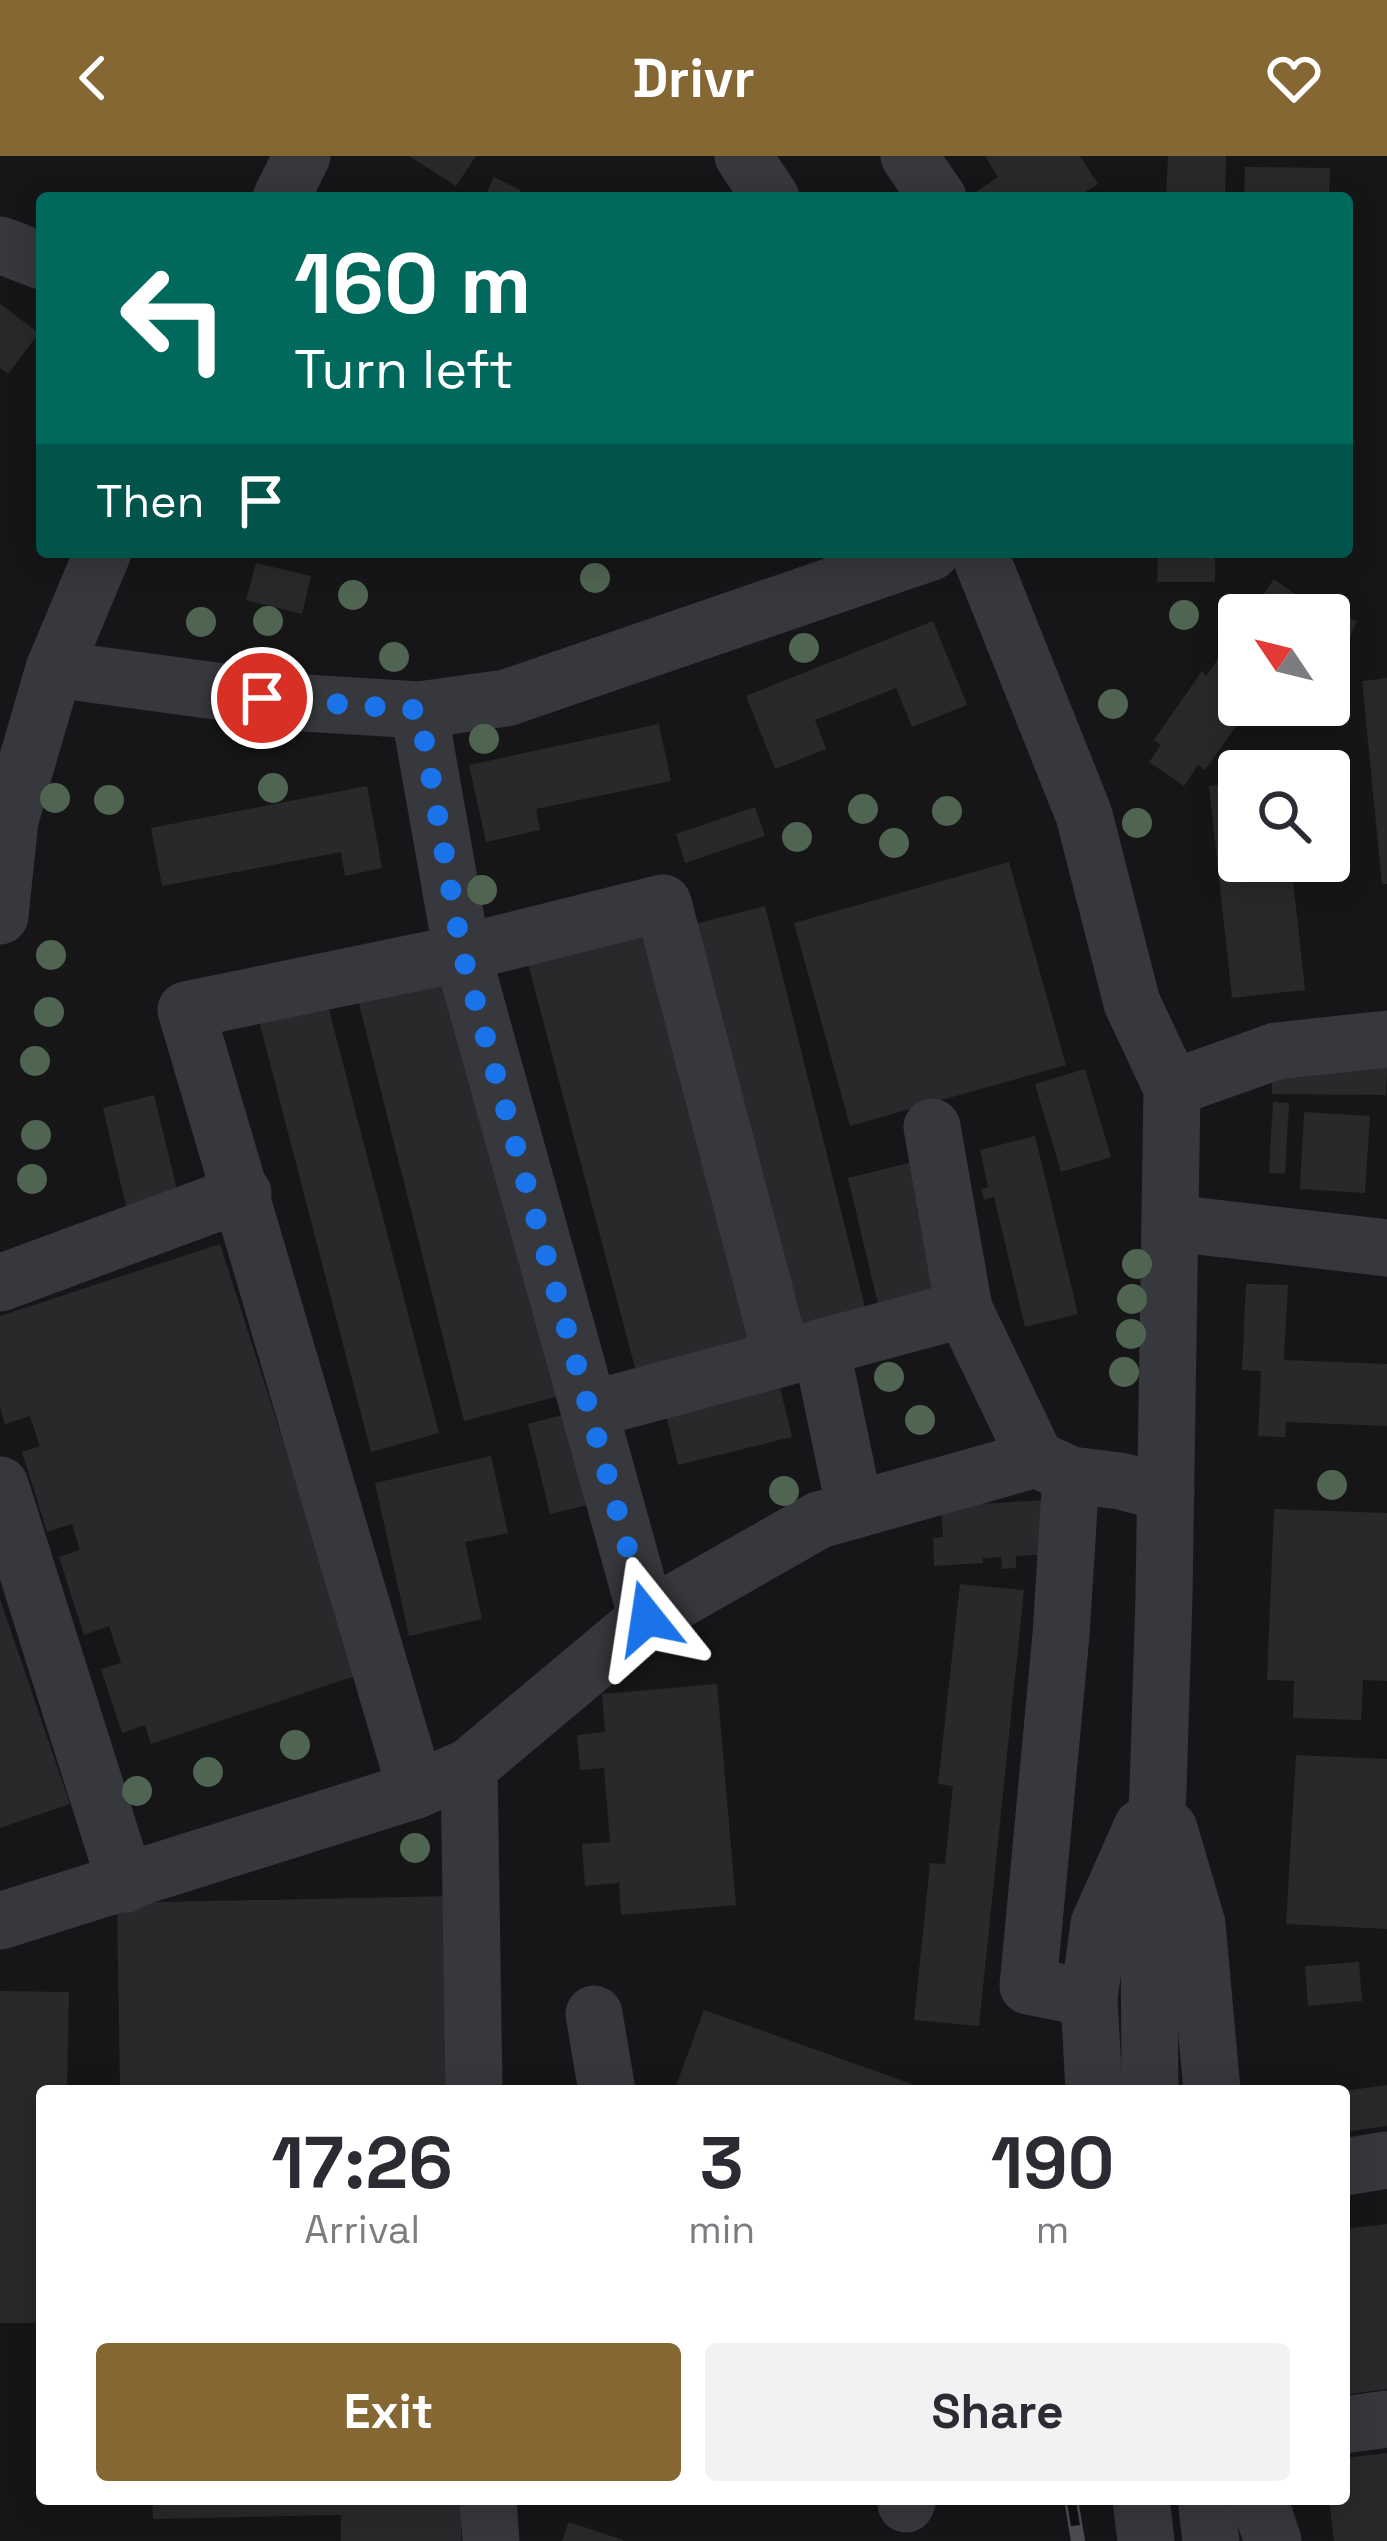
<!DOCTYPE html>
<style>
:root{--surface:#fff;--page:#f2f2f3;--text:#2b2b33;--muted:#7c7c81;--accent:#856733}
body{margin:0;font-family:"Space Grotesk",sans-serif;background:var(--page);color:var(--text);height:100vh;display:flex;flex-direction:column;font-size:45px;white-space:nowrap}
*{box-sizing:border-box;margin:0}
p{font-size:39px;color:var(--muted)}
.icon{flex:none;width:66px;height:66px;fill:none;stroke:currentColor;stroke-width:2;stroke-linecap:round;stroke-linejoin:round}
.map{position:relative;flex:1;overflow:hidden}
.side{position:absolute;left:36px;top:1929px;width:1314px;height:420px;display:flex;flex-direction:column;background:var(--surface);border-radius:12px;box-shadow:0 6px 30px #0003}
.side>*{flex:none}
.top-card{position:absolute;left:36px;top:36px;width:1317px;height:366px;border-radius:12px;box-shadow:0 6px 30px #0003;background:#00695c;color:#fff;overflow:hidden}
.needle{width:78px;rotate:305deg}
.fabs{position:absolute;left:1218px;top:438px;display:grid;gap:24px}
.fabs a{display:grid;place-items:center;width:132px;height:132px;border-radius:12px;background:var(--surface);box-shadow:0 6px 30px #0003;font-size:60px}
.pin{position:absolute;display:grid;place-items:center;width:102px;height:102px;color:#fff;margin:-51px;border:6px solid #fff;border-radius:50%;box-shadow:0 3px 12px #0007}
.me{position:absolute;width:132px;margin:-66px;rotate:345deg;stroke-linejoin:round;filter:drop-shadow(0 0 9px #0008)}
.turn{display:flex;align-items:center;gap:42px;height:252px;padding:0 60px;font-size:54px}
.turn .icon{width:156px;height:156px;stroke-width:2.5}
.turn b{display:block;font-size:84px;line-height:102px}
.then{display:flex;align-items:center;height:114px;padding:0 60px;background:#0003;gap:24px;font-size:45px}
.eta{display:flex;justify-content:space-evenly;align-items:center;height:204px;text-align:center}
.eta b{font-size:72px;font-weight:700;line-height:84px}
.cta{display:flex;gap:24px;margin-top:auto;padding:24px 60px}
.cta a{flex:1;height:138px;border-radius:12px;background:var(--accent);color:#fff;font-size:48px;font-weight:700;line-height:138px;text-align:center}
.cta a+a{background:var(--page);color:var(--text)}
header{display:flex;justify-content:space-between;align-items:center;height:156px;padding:0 60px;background:var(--accent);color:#fff;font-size:54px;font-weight:700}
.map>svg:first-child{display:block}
.building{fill:#29292c}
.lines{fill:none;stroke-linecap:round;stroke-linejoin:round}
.minor{stroke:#37383d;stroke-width:57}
.rail-casing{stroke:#4a4c52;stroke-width:14}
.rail{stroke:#111113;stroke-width:9;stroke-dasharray:27;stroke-linecap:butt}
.tree{fill:#506452}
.route{stroke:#1a73e8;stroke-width:21;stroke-dasharray:0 37.8}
</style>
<header><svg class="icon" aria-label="back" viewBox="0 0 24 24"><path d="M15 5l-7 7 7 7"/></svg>Drivr<svg class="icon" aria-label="heart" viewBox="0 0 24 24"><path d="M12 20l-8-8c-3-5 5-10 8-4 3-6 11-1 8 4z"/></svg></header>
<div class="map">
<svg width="1387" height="2385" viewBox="0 0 1387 2385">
<rect width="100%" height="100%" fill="#161618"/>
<g class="building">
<path d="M409 0H476L456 30Z"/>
<path d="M985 0H1080L1098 28 1075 42H1017L1014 37 1006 42H967L998 21Z"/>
<path d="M1168 0H1226L1225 42H1166Z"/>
<path d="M1245 11 1330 12 1329 42H1244Z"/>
<path d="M494 21 521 34 517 42H484Z"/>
<path d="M0 148 39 177 8 218 0 212Z"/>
<path d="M1158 396H1215V426H1157Z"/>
<path d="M256 407 311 420 302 458 246 444Z"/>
<path d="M1274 423 1306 446 1297 459H1249Z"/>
<path d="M1325 451 1357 465 1329 527V459H1321Z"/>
<path d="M933 465 967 549 912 571 896 532 815 564 826 593 775 613 746 540Z"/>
<path d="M1239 473V542L1231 554 1242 562 1205 614 1198 609 1184 630 1149 606 1161 589 1154 584 1202 515 1206 520Z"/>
<path d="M1387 522V728H1382L1362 525Z"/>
<path d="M659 568 671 625 536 653 540 674 486 686 469 609Z"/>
<path d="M1239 626V705H1291L1305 834 1232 842 1209 630Z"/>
<path d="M367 630 382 712 345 720 341 696 162 730 151 672Z"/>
<path d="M1329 630 1350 634 1344 673 1329 670Z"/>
<path d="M755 651 765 680 685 707 676 678Z"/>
<path d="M1009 706 1066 909 850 970 794 767Z"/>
<path d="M765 750 867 1159 792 1179 691 769Z"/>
<path d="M661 774 767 1192 639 1227 527 804Z"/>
<path d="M452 815 559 1240 464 1265 357 840Z"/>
<path d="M326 842 439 1277 371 1296 258 861Z"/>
<path d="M1272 910 1387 911 1386 939 1272 938Z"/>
<path d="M1085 913 1111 1001 1061 1016 1035 928Z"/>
<path d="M154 939 180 1046 128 1059 103 952Z"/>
<path d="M1273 946 1289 947 1285 1018 1269 1017Z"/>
<path d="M1304 956 1370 960 1365 1037 1300 1033Z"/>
<path d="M1035 980 1078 1158 1025 1171 994 1041 984 1044 981 1033 988 1031 980 994Z"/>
<path d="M916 1005 950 1148 882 1165 848 1022Z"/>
<path d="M220 1088 358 1519 151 1588 145 1569 122 1577 101 1513 121 1507 109 1470 84 1479 59 1401 80 1394 72 1368 47 1376 22 1296 40 1290 30 1260 5 1268 0 1251V1160Z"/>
<path d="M1246 1128 1288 1129 1284 1204 1387 1208V1270L1286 1266 1285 1281 1258 1280 1261 1215 1242 1214Z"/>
<path d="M779 1227 792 1281 678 1309 665 1255Z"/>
<path d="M570 1257 592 1348 550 1358 528 1268Z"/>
<path d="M491 1300 508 1377 465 1386 482 1463 409 1480 375 1327Z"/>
<path d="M1047 1344 1050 1398 1016 1400V1412L1002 1413 1001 1401 983 1402V1407L934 1410 933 1382 943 1381 941 1350Z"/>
<path d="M1274 1353 1387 1357V1525L1363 1524 1361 1564 1293 1562 1294 1525 1267 1524Z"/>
<path d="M960 1428 1024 1434 979 1870 914 1864 930 1707 945 1708 953 1630 938 1628Z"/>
<path d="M0 1443 70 1648 0 1672Z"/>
<path d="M717 1528 736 1749 621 1759 619 1727 585 1730 582 1688 610 1686 604 1612 580 1614 577 1579 605 1576 602 1538Z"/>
<path d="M1296 1599 1387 1603V1773L1286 1768Z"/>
<path d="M452 1740 455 1935H120L117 1747Z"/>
<path d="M1359 1806 1362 1845 1308 1850 1305 1810Z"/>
<path d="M0 1835 69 1836 67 1935H42V2167H0Z"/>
<path d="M704 1854 929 1934V1935H674Z"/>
<path d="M1387 1929V1970L1344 1976V1935Z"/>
<path d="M1387 2068V2233L1344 2239V2073Z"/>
<path d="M1387 2297V2385H1334L1329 2343H1344V2302Z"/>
<path d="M152 2343H461V2385H341V2359L153 2363Z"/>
<path d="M569 2366 623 2384V2385H562Z"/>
</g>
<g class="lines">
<g class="minor">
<path d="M743 0 771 42"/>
<path d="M909 0 938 42"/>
<path d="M281 42 302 0"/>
<path d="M0 89 42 105"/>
<path d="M979 396 1084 659 1132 847 1172 932 1164 1439 1158 1635 1149 1759 1150 1935"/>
<path d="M54 513 304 547 419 554 506 542 931 396"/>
<path d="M419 554 462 797 647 1462"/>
<path d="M0 760 10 664 54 513 103 396"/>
<path d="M1172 932 1276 895 1387 883"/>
<path d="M932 971 964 1153"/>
<path d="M1172 1067 1387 1092"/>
<path d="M0 1127 243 1037"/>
<path d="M821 1191 855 1354"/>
<path d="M589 1254 964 1153 1036 1303"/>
<path d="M1071 1319 1061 1479 1028 1830 1089 1842"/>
<path d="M0 1329 126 1728"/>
<path d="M469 1611 474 1935"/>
<path d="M416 1634 186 854 462 797 663 747 782 1202"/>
<path d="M1169 1673 1197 1768 1212 1935"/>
<path d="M0 1765 416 1634 469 1611 647 1462 819 1364 1036 1303 1071 1319 1120 1325 1166 1337"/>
<path d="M594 1858 607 1935"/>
<path d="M1094 1935 1089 1842 1099 1768 1142 1671"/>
<path d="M1344 2011 1387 2004"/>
<path d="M1344 2269 1387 2263"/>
<path d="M488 2343 491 2385"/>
<path d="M1141 2343 1146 2385"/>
<path d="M1206 2343 1211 2385"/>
<path d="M1259 2343 1273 2385"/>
<path d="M906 2348 908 2343"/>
</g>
<defs>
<path id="rail" d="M1071 2343 1078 2385"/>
</defs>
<use href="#rail" class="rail-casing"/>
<use href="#rail" class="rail"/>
</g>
<g class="tree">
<circle cx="595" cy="422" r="15"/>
<circle cx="353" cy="439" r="15"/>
<circle cx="1184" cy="459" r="15"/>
<circle cx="268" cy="465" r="15"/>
<circle cx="201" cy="466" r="15"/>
<circle cx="804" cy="492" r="15"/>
<circle cx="394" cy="501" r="15"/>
<circle cx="1113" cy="548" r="15"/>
<circle cx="484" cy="583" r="15"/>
<circle cx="273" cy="632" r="15"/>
<circle cx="55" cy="642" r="15"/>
<circle cx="109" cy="644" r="15"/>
<circle cx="863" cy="653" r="15"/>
<circle cx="947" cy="655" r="15"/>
<circle cx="1137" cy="667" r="15"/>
<circle cx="797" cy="681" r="15"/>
<circle cx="894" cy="687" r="15"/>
<circle cx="482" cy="734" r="15"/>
<circle cx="51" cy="799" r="15"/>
<circle cx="49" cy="856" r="15"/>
<circle cx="35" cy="905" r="15"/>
<circle cx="36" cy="979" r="15"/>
<circle cx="32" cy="1023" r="15"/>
<circle cx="1137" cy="1108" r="15"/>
<circle cx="1132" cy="1143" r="15"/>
<circle cx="1131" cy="1178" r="15"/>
<circle cx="1124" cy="1216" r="15"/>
<circle cx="889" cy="1221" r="15"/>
<circle cx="920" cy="1264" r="15"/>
<circle cx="1332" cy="1329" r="15"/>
<circle cx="784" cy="1335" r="15"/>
<circle cx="295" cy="1589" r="15"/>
<circle cx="208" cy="1616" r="15"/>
<circle cx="137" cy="1635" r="15"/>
<circle cx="415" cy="1692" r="15"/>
</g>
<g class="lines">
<path class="route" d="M262 542 419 554 462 797 647 1462"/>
</g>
</svg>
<div class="fabs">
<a><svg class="needle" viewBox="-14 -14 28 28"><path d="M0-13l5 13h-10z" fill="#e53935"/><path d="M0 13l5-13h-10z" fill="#7c7c81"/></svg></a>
<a><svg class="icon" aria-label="search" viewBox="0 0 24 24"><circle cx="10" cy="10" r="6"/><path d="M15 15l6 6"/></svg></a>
</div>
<div class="pin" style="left:262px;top:542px;background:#d93025"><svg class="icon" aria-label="arrive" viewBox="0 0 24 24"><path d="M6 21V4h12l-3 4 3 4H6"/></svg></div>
<svg class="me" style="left:647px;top:1462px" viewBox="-20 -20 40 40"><path d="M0-17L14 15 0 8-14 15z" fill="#1a73e8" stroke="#fff" stroke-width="4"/></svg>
<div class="top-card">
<div class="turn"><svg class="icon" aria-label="left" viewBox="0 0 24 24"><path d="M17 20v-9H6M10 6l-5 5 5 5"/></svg><div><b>160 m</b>Turn left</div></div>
<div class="then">Then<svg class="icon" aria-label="arrive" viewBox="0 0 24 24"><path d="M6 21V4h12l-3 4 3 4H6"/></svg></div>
</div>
<section class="side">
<div class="eta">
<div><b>17:26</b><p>Arrival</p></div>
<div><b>3</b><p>min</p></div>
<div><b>190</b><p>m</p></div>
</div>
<div class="cta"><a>Exit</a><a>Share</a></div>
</section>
</div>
